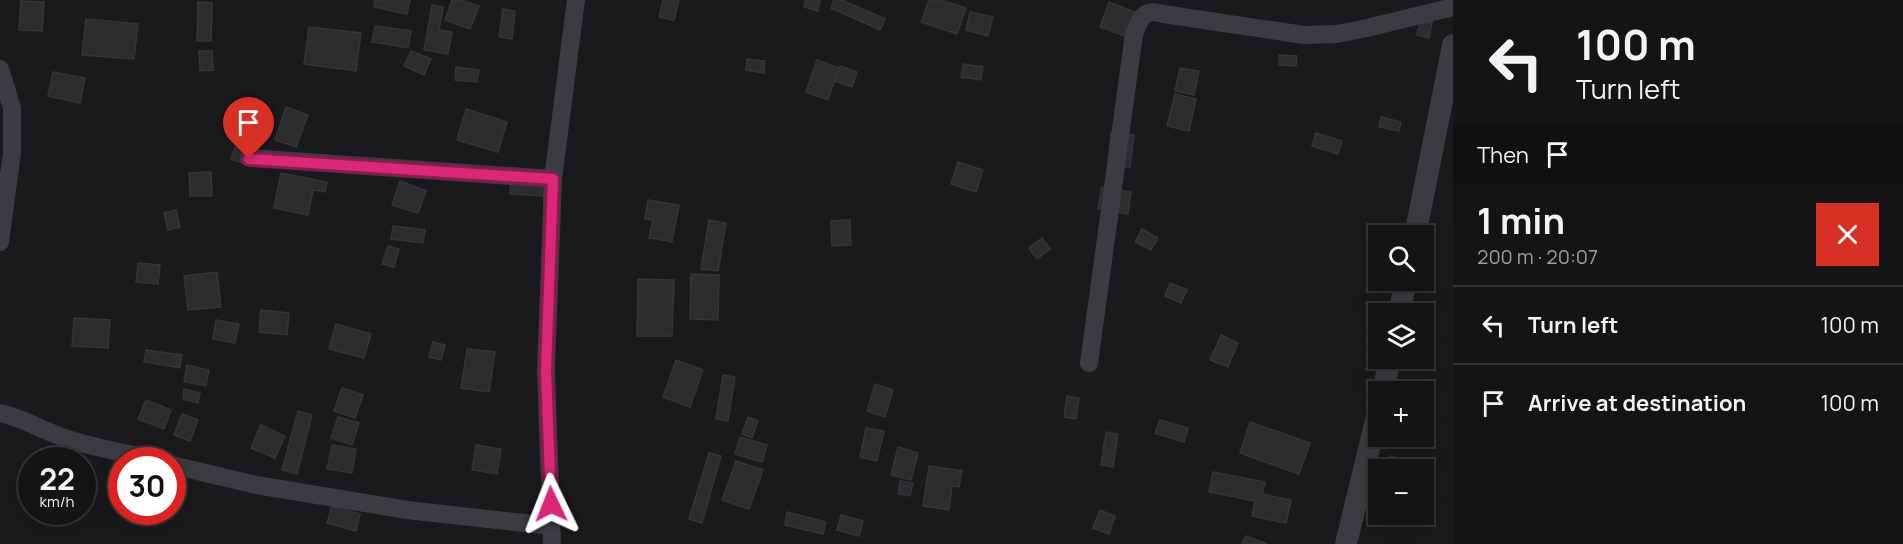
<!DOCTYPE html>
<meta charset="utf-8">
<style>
:root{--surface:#141415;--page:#1d1d1e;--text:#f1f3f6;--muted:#9d9ea0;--line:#333334}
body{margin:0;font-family:Manrope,sans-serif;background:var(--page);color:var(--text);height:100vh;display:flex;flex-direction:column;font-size:22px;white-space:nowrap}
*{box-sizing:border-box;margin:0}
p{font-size:20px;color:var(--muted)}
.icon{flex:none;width:33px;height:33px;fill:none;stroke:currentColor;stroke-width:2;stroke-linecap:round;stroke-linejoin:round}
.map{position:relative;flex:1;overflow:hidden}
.details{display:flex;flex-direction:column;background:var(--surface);width:450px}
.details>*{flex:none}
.hud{background:#141415;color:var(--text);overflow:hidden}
.fabs{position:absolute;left:1368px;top:225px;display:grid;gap:12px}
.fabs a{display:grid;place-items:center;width:66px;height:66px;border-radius:0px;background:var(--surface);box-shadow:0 6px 24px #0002,0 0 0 2px var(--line);font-size:30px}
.speed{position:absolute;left:18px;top:447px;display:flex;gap:12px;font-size:30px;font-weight:700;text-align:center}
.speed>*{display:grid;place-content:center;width:78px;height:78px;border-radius:50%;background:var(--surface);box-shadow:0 6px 24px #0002,0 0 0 2px var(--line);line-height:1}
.speed small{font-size:15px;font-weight:400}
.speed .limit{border:9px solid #d22;background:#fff;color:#111}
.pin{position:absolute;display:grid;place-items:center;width:51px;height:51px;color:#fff;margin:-62px -26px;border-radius:50% 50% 50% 0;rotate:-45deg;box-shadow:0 0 6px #0007}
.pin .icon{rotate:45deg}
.me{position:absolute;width:66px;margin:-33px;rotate:358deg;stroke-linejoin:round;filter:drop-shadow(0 0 4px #0008)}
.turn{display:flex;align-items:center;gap:21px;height:126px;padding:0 24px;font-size:27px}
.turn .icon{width:78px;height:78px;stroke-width:2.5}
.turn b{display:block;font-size:42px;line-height:51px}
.then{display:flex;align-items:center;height:57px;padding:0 24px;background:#0003;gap:12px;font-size:22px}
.round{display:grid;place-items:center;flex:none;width:63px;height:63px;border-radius:0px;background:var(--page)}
.headline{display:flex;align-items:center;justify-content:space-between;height:102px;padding:0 24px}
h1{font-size:36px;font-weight:700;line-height:45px}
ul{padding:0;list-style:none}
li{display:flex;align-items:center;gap:18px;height:78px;padding:0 24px;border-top:2px solid var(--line)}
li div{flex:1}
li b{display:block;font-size:22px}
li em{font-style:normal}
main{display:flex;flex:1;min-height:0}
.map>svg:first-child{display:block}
.building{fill:#2d2d30;stroke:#353438;stroke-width:1.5}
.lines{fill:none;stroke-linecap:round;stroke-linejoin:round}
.minor{stroke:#3b3c41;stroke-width:18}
.tertiary{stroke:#3b3c41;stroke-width:22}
.route-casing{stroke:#8e194d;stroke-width:15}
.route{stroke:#db2777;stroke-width:10}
</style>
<main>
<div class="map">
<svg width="1453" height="544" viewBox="0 0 1453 544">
<rect width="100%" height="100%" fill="#1a1a1c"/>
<g class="building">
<path d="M375 0H410L407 14 374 7Z"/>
<path d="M452 0H461L479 6 470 29 445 20Z"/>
<path d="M663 0H679L674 20 659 17Z"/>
<path d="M805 0H820L818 11 804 7Z"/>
<path d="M834 0H842L885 19 880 30 831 8Z"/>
<path d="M929 0H941L966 8 957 34 921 22Z"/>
<path d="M21 1 44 2 42 31 19 30Z"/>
<path d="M198 2 212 3 211 41H197Z"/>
<path d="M1109 2 1137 13 1128 37 1100 27Z"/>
<path d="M432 5 443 7 439 30 452 32 448 54 424 50Z"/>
<path d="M503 9 515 11 512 39 499 37Z"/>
<path d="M970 12 993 17 988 36 966 30Z"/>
<path d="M1421 16 1433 18 1429 38 1417 35Z"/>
<path d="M86 19 138 24 134 59 82 55Z"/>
<path d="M375 26 411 31 408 48 372 42Z"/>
<path d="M309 27 361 33 356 71 304 64Z"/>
<path d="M199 51H212L213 70 200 71Z"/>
<path d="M411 51 431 59 424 75 404 66Z"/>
<path d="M1279 55 1297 56 1296 66 1279 65Z"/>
<path d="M747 59 765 61 764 73 746 70Z"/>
<path d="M817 60 839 68 828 100 806 92Z"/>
<path d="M963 64 983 67 981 80 961 77Z"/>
<path d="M840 66 857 72 852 87 835 81Z"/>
<path d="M456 67 479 70 477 82 455 80Z"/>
<path d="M1180 68 1199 71 1194 95 1175 91Z"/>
<path d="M53 72 85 78 80 103 48 96Z"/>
<path d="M1175 94 1196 99 1189 131 1167 126Z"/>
<path d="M286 107 308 115 296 147 275 140Z"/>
<path d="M466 109 507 122 498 152 457 140Z"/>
<path d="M1381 117 1401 122 1399 131 1379 127Z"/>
<path d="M1111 132 1134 135 1130 167 1108 165Z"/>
<path d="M1316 133 1342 141 1338 154 1312 146Z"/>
<path d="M235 147 252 153 248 165 231 159Z"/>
<path d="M958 162 983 170 976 192 951 184Z"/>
<path d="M211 172 212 196H190L189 173Z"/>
<path d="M281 173 327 182 325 192 313 190 308 215 274 208Z"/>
<path d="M511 180 547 182 546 196 510 194Z"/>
<path d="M400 181 426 191 418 213 392 205Z"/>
<path d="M1102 187 1131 192 1128 214 1098 209Z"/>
<path d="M648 200 679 205 672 242 649 238 653 220 645 219Z"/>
<path d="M176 210 180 227 168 230 164 213Z"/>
<path d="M709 220 726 223 718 271 701 269Z"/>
<path d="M850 220 851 245 832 246 831 221Z"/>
<path d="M393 226 425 230 423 243 391 239Z"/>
<path d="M1142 229 1158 238 1151 250 1135 242Z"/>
<path d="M1042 238 1050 249 1037 259 1029 248Z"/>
<path d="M388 246 399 249 394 267 382 264Z"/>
<path d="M138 263 160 265 158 284 136 282Z"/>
<path d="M217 272 221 307 188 310 184 276Z"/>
<path d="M691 274 719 275 718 320 690 319Z"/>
<path d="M638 279 674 280 672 336H637Z"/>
<path d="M1170 283 1187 290 1181 303 1165 296Z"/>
<path d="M261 310 289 313 287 335 259 332Z"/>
<path d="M74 318 110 320 108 348 72 346Z"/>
<path d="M216 320 239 324 235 343 213 339Z"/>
<path d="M336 324 371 334 364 358 329 349Z"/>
<path d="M1221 335 1238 343 1228 367 1210 360Z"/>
<path d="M433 342 445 345 441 360 429 357Z"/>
<path d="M467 349 495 352 489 392 461 388Z"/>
<path d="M146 350 182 355 180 368 144 362Z"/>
<path d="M676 360 703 370 690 407 663 397Z"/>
<path d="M187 365 209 370 206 386 184 382Z"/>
<path d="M723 375 735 377 728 421 716 419Z"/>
<path d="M875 384 893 390 885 417 867 411Z"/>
<path d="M342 388 363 395 355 418 334 411Z"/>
<path d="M184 389 200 393 198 403 183 399Z"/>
<path d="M1067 396 1079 398 1076 419 1064 417Z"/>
<path d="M146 400 171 410 164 429 138 419Z"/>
<path d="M298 411 312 415 297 474 282 470Z"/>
<path d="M182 414 198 420 190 441 174 435Z"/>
<path d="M338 417 359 423 352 445 331 438Z"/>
<path d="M748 417 758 421 752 438 742 434Z"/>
<path d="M1160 420 1188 428 1184 442 1155 433Z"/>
<path d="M1250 422 1310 443 1299 474 1240 453Z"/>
<path d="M261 425 285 436 275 458 251 448Z"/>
<path d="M866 428 884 431 877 461 860 457Z"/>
<path d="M1106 432 1118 434 1113 467 1101 465Z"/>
<path d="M740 437 767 445 762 462 735 454Z"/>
<path d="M332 445 356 449 352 473 327 469Z"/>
<path d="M476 445 501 449 497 474 472 470Z"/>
<path d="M898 447 918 453 911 480 891 475Z"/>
<path d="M709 453 721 456 702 523 689 519Z"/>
<path d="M1390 456 1402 460 1400 470H1386Z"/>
<path d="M736 461 763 470 749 509 722 500Z"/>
<path d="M929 466 962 471 959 487 952 486 949 510 923 506Z"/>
<path d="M1213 472 1265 482 1262 494 1291 500 1286 523 1252 516 1255 501 1209 492Z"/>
<path d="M900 481 913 483 910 496 898 494Z"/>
<path d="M332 506 360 514 356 531 327 523Z"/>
<path d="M1100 510 1115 516 1109 534 1093 528Z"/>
<path d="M787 512 826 522 823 534 785 525Z"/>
<path d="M841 515 863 521 859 536 837 530Z"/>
<path d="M1246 536 1267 544H1242Z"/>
</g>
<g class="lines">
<g class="minor">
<path d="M0 69 12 108V153L0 242"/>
<path d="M249 158 553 179"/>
<path d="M1089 363 1134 34C1140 18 1144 8 1163 14L1304 35 1337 34 1367 28 1453 7"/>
<path d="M0 413C22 417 43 431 65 438 94 448 126 453 156 460"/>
<path d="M172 465 256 485 407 510 551 526"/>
<path d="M552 544 546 370 553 179 576 0"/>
</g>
<g class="tertiary">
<path d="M1415 236 1453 45"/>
<path d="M1399 314 1406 280"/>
<path d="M1383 392 1390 358"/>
<path d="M1346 544 1378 412"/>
</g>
</g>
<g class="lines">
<defs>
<path id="route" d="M249 159 553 179 546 370 551 504"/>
</defs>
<use href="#route" class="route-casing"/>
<use href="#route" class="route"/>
</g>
</svg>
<div class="fabs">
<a><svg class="icon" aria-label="search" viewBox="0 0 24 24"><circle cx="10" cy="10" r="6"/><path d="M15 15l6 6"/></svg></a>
<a><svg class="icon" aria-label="layers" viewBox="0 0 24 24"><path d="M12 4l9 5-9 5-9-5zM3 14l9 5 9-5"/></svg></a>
<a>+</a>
<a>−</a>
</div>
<div class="speed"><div>22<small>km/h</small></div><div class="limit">30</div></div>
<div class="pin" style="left:249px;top:159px;background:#d93025"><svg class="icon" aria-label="arrive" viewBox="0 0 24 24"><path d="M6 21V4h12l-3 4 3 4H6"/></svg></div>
<svg class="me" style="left:551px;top:504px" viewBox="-20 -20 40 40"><path d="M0-17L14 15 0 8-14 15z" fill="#db2777" stroke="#fff" stroke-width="4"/></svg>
</div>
<section class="details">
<div class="hud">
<div class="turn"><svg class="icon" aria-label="left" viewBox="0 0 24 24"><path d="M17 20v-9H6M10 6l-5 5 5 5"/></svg><div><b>100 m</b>Turn left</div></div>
<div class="then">Then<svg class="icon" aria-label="arrive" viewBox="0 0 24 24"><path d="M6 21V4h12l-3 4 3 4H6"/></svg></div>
</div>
<div class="headline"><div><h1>1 min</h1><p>200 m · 20:07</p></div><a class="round" style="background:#d93025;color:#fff"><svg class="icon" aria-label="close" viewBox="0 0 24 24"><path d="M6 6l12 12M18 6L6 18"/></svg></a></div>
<ul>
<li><svg class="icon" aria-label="left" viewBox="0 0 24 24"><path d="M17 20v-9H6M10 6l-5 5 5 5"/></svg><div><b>Turn left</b></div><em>100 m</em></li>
<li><svg class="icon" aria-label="arrive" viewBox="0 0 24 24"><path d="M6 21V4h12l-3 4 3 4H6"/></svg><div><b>Arrive at destination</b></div><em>100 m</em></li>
</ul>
</section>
</main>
